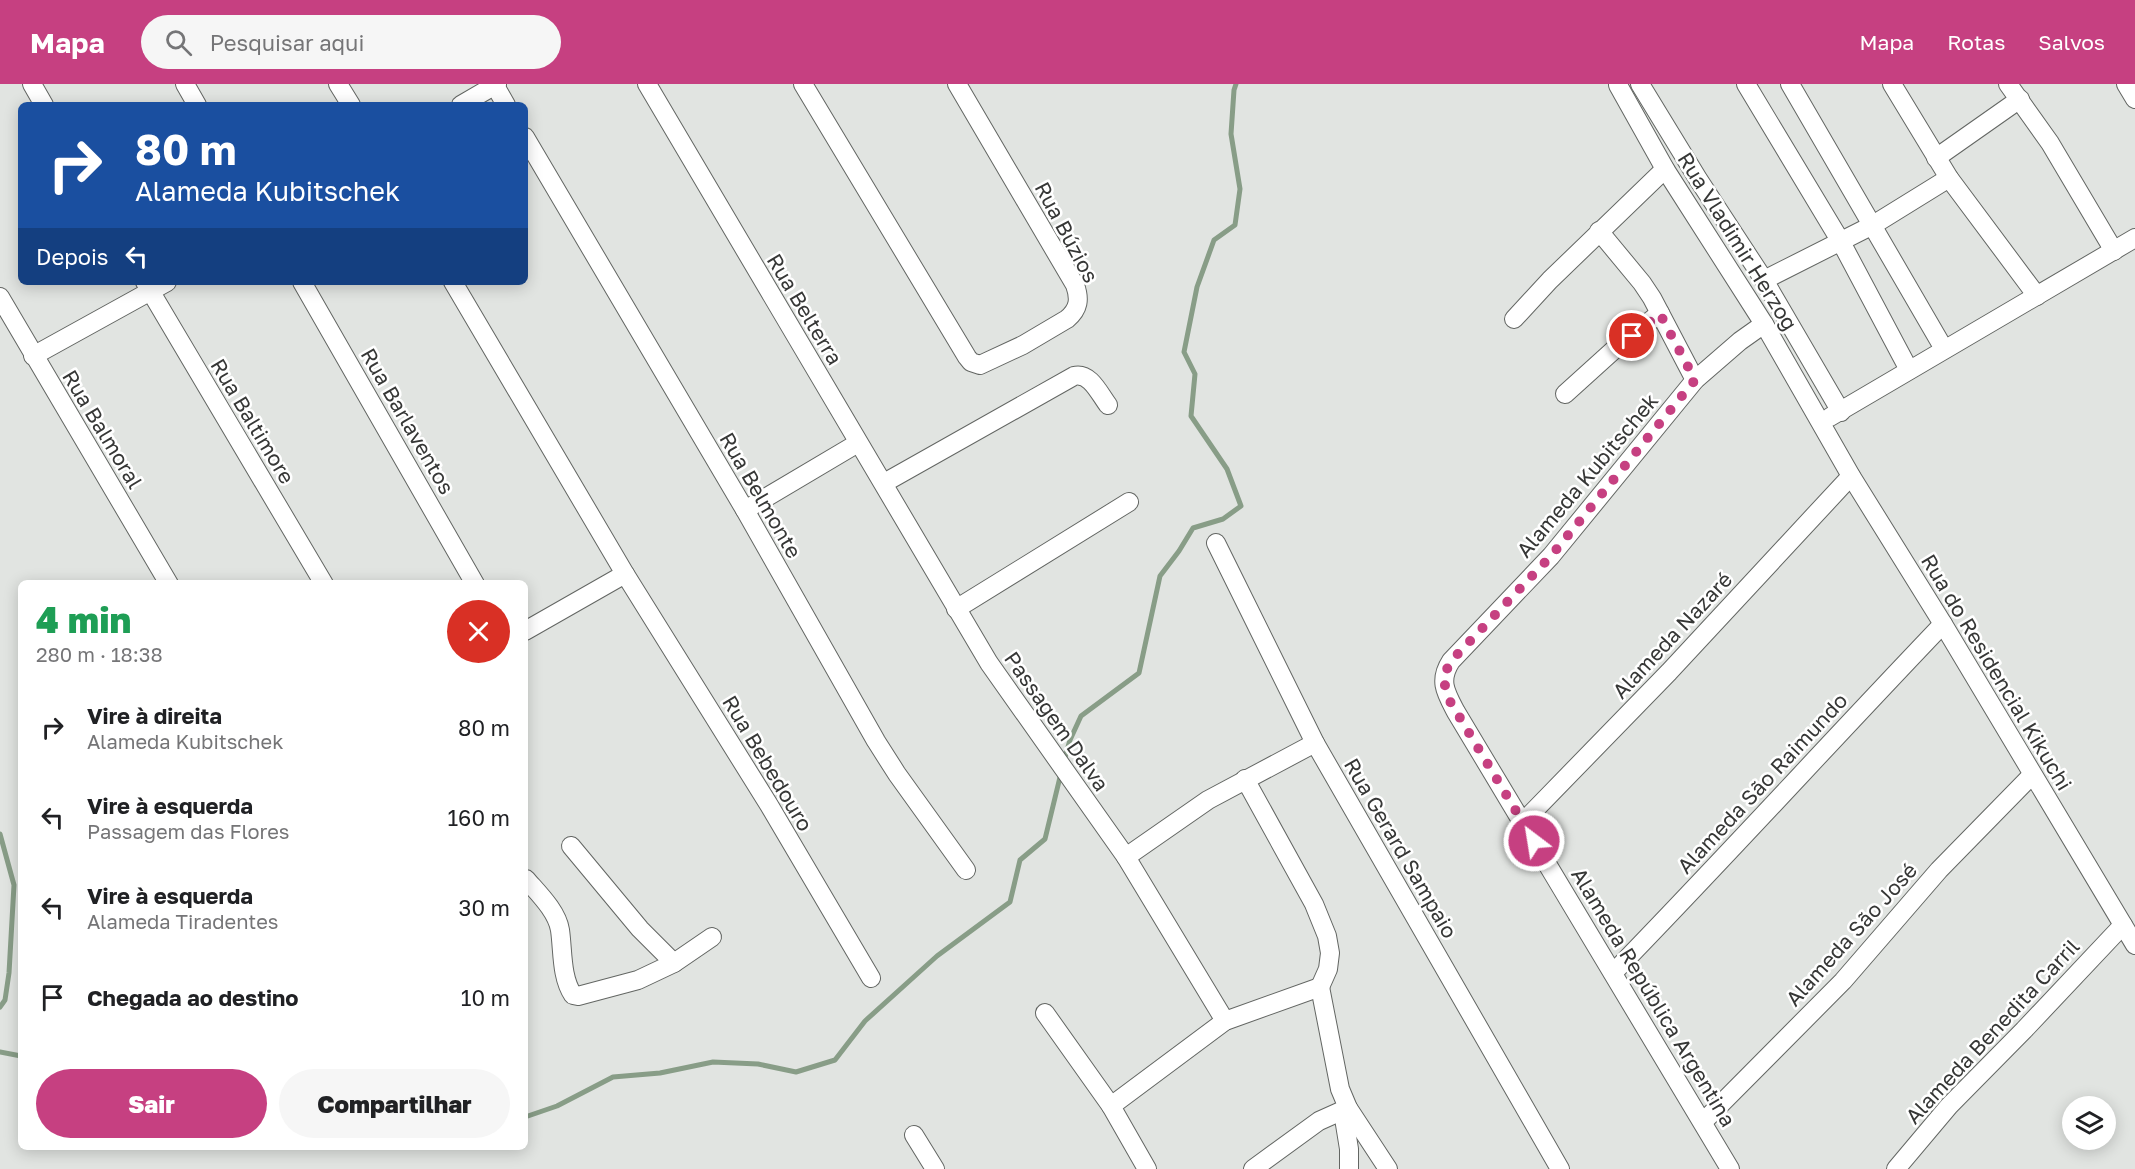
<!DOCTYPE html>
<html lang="pt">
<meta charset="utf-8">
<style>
:root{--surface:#fff;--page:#f6f6f6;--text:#202124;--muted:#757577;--accent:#c64081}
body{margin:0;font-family:"Golos Text",sans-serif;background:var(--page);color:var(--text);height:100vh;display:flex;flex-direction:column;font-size:22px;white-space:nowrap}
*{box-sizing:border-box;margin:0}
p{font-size:20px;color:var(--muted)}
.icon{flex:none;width:33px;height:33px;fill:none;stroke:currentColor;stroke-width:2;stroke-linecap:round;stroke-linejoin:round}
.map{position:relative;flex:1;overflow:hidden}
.side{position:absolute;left:18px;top:496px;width:510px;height:570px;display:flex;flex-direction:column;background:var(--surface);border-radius:9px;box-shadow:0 3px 15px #0003}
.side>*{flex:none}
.banner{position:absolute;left:18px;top:18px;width:510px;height:183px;border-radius:9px;box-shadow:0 3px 15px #0003;background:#1a4fa0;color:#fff;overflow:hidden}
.controls{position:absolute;left:2062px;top:1012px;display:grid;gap:12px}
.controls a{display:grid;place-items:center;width:54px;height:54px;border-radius:50%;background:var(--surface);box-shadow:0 3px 15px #0003;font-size:30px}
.pin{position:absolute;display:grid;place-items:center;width:51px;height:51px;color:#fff;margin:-26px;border:3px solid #fff;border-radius:50%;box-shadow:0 2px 6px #0007}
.me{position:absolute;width:66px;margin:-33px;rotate:329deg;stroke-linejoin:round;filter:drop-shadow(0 0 4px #0008)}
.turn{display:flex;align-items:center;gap:21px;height:126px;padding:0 18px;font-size:27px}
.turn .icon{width:78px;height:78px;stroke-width:2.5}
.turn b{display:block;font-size:42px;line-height:51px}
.then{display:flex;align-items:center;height:57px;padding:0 18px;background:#0003;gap:12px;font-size:22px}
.round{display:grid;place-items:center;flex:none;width:63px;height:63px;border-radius:32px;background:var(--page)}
.overview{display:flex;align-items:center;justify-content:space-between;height:102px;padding:0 18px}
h1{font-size:36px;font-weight:800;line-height:45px;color:#1e9e55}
.action{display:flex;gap:12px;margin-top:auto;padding:12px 18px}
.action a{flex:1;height:69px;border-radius:36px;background:var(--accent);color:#fff;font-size:24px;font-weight:800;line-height:69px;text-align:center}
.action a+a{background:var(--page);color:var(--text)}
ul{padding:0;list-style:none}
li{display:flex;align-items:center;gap:18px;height:90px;padding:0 18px}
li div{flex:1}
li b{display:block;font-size:22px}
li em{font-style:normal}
header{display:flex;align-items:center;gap:36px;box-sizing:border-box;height:84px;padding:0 30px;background:var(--accent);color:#fff}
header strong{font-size:28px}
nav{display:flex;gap:33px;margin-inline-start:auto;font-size:21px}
.search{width:420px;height:54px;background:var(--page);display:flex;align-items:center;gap:15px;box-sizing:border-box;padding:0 21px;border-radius:33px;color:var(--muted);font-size:22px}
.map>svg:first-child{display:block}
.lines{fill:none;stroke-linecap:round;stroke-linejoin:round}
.stream{stroke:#889d87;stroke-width:5}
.minor-casing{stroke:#636663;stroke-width:20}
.minor{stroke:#fff;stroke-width:18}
.route{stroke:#c64081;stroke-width:10;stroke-dasharray:0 18}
.labels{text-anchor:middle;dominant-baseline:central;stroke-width:5;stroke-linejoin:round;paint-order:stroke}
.street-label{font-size:21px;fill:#363736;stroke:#fff}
</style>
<header>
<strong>Mapa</strong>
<div class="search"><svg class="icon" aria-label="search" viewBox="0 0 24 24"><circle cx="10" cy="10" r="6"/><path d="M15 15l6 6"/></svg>Pesquisar aqui</div>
<nav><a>Mapa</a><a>Rotas</a><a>Salvos</a></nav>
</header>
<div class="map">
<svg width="2135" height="1085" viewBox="0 0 2135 1085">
<rect width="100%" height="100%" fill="#e1e4e1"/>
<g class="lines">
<g class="stream">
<path d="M1064 677 1070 656 1081 632 1139 589 1160 492 1179 467 1193 444 1223 435 1241 422 1227 385 1191 332 1195 290 1184 268 1197 203 1214 156 1235 141 1240 105 1231 50 1234 6 1236 0"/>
<path d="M0 750 14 801 9 889 5 916 0 923"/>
<path d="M0 968 21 972"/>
<path d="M525 1033 557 1022 613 993 660 989 713 978 758 980 796 988 835 976 865 937 937 872 1010 818 1020 776 1045 755 1061 689"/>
</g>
<defs>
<g id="minor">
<path d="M32 0 44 21"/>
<path d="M185 0 197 21"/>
<path d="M338 0 351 21"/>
<path d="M494 0 506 21"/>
<path d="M647 0 989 579 1126 773 1225 937"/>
<path d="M803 0 967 273 971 278 980 281 1023 261 1067 235C1079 225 1080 215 1075 201L957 0"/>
<path d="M1640 0 1698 95 1764 196 1841 328"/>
<path d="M1746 0 1841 158 1909 286"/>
<path d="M1790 0 1944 265"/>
<path d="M1892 0 1949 94 2037 212"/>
<path d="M2008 0 2050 59 2114 167"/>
<path d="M2126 0 2135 15"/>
<path d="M1618 1 1665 85 1764 240 1851 392 1943 540 2135 861"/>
<path d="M461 21 497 0"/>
<path d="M525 53 745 426 876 657 897 690 966 786"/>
<path d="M1936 74 2020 15"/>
<path d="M1599 147 1642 199 1652 214 1695 296"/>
<path d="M1764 196 1873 141 1949 94"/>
<path d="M145 198 324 500"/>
<path d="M302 198 475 500"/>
<path d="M453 198 625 490 525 547"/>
<path d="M0 213 169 500"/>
<path d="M1514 235 1550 196 1665 85"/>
<path d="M33 272 167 198"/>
<path d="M1565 310 1617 263 1660 229"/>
<path d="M1830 333 2135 154"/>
<path d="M884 399 1074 292C1090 288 1099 309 1108 321"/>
<path d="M745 426 858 359"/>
<path d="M1216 459 1315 659 1560 1085"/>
<path d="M625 490 769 721 871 894"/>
<path d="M956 525 1129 418"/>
<path d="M1245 695 1314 820 1327 852 1330 869 1328 885 1320 903"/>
<path d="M1523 738 1669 588 1851 392"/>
<path d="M571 762 640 845 674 879"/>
<path d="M1126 773 1208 716 1315 659"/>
<path d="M526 795C538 809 557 827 560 846 563 867 561 893 573 911L578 912 638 896 674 879 712 853"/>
<path d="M1613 889C1725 774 1832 656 1943 540"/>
<path d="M1320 903 1340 1005 1348 1024 1388 1085"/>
<path d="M1045 929 1111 1022 1147 1085"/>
<path d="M1111 1022 1225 937 1320 903"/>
<path d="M1343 1028 1349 1065V1085"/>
<path d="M1703 1038 1843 897 1939 786 2032 691"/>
<path d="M914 1051 935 1085"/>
<path d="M1253 1085 1319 1037 1348 1024"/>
<path d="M1730 1085 1456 628C1446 609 1438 597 1451 577L1551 472 1695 296 1740 257 1764 240"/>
<path d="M1896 1085 1949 1022 2024 946 2123 841"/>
</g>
</defs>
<use href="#minor" class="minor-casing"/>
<use href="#minor" class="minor"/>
</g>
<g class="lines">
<path class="route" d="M1534 757 1448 614 1443 593 1451 577 1551 472 1695 296 1660 230 1632 252"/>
</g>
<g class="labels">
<g class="street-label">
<text transform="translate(1067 148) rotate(62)">Rua Búzios</text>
<text transform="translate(1738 157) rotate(58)">Rua Vladimir Herzog</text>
<text transform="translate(805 225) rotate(59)">Rua Belterra</text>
<text transform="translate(253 337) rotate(59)">Rua Baltimore</text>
<text transform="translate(408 337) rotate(60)">Rua Barlaventos</text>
<text transform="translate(103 345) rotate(59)">Rua Balmoral</text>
<text transform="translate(1587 391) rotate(-50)">Alameda Kubitschek</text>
<text transform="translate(761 411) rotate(60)">Rua Belmonte</text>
<text transform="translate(1672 551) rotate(-47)">Alameda Nazaré</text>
<text transform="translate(1997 588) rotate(59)">Rua do Residencial Kikuchi</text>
<text transform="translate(1057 637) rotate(55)">Passagem Dalva</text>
<text transform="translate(768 679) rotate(59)">Rua Bebedouro</text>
<text transform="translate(1762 699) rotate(-47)">Alameda São Raimundo</text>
<text transform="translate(1401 764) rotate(60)">Rua Gerard Sampaio</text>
<text transform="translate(1851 850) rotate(-48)">Alameda São José</text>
<text transform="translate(1654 913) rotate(59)">Alameda República Argentina</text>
<text transform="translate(1992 947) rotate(-47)">Alameda Benedita Carril</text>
</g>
</g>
</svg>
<div class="controls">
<a><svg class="icon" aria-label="layers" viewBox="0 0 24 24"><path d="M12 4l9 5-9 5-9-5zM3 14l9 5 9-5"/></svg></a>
</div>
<div class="pin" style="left:1632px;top:252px;background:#d93025"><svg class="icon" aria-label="arrive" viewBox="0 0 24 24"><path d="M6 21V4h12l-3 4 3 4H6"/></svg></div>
<svg class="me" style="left:1534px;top:757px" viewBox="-20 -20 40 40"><circle r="17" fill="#c64081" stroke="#fff" stroke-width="3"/><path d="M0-11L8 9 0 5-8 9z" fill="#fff"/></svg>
<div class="banner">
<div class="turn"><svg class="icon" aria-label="right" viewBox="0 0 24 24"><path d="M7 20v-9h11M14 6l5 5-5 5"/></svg><div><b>80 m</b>Alameda Kubitschek</div></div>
<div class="then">Depois<svg class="icon" aria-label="left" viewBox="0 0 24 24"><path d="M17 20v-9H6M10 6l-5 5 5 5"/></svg></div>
</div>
<section class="side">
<div class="overview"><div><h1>4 min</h1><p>280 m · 18:38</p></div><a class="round" style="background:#d93025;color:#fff"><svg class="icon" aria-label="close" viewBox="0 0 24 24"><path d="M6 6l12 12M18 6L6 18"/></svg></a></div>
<ul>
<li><svg class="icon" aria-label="right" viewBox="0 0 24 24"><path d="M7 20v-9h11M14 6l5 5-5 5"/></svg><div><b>Vire à direita</b><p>Alameda Kubitschek</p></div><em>80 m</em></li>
<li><svg class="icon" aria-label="left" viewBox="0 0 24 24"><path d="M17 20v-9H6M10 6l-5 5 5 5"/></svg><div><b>Vire à esquerda</b><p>Passagem das Flores</p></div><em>160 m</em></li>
<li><svg class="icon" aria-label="left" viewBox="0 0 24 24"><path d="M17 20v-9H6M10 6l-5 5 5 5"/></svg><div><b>Vire à esquerda</b><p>Alameda Tiradentes</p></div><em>30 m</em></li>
<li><svg class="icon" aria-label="arrive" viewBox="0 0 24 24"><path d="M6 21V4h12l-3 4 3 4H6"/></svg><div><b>Chegada ao destino</b></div><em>10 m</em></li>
</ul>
<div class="action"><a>Sair</a><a>Compartilhar</a></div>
</section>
</div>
